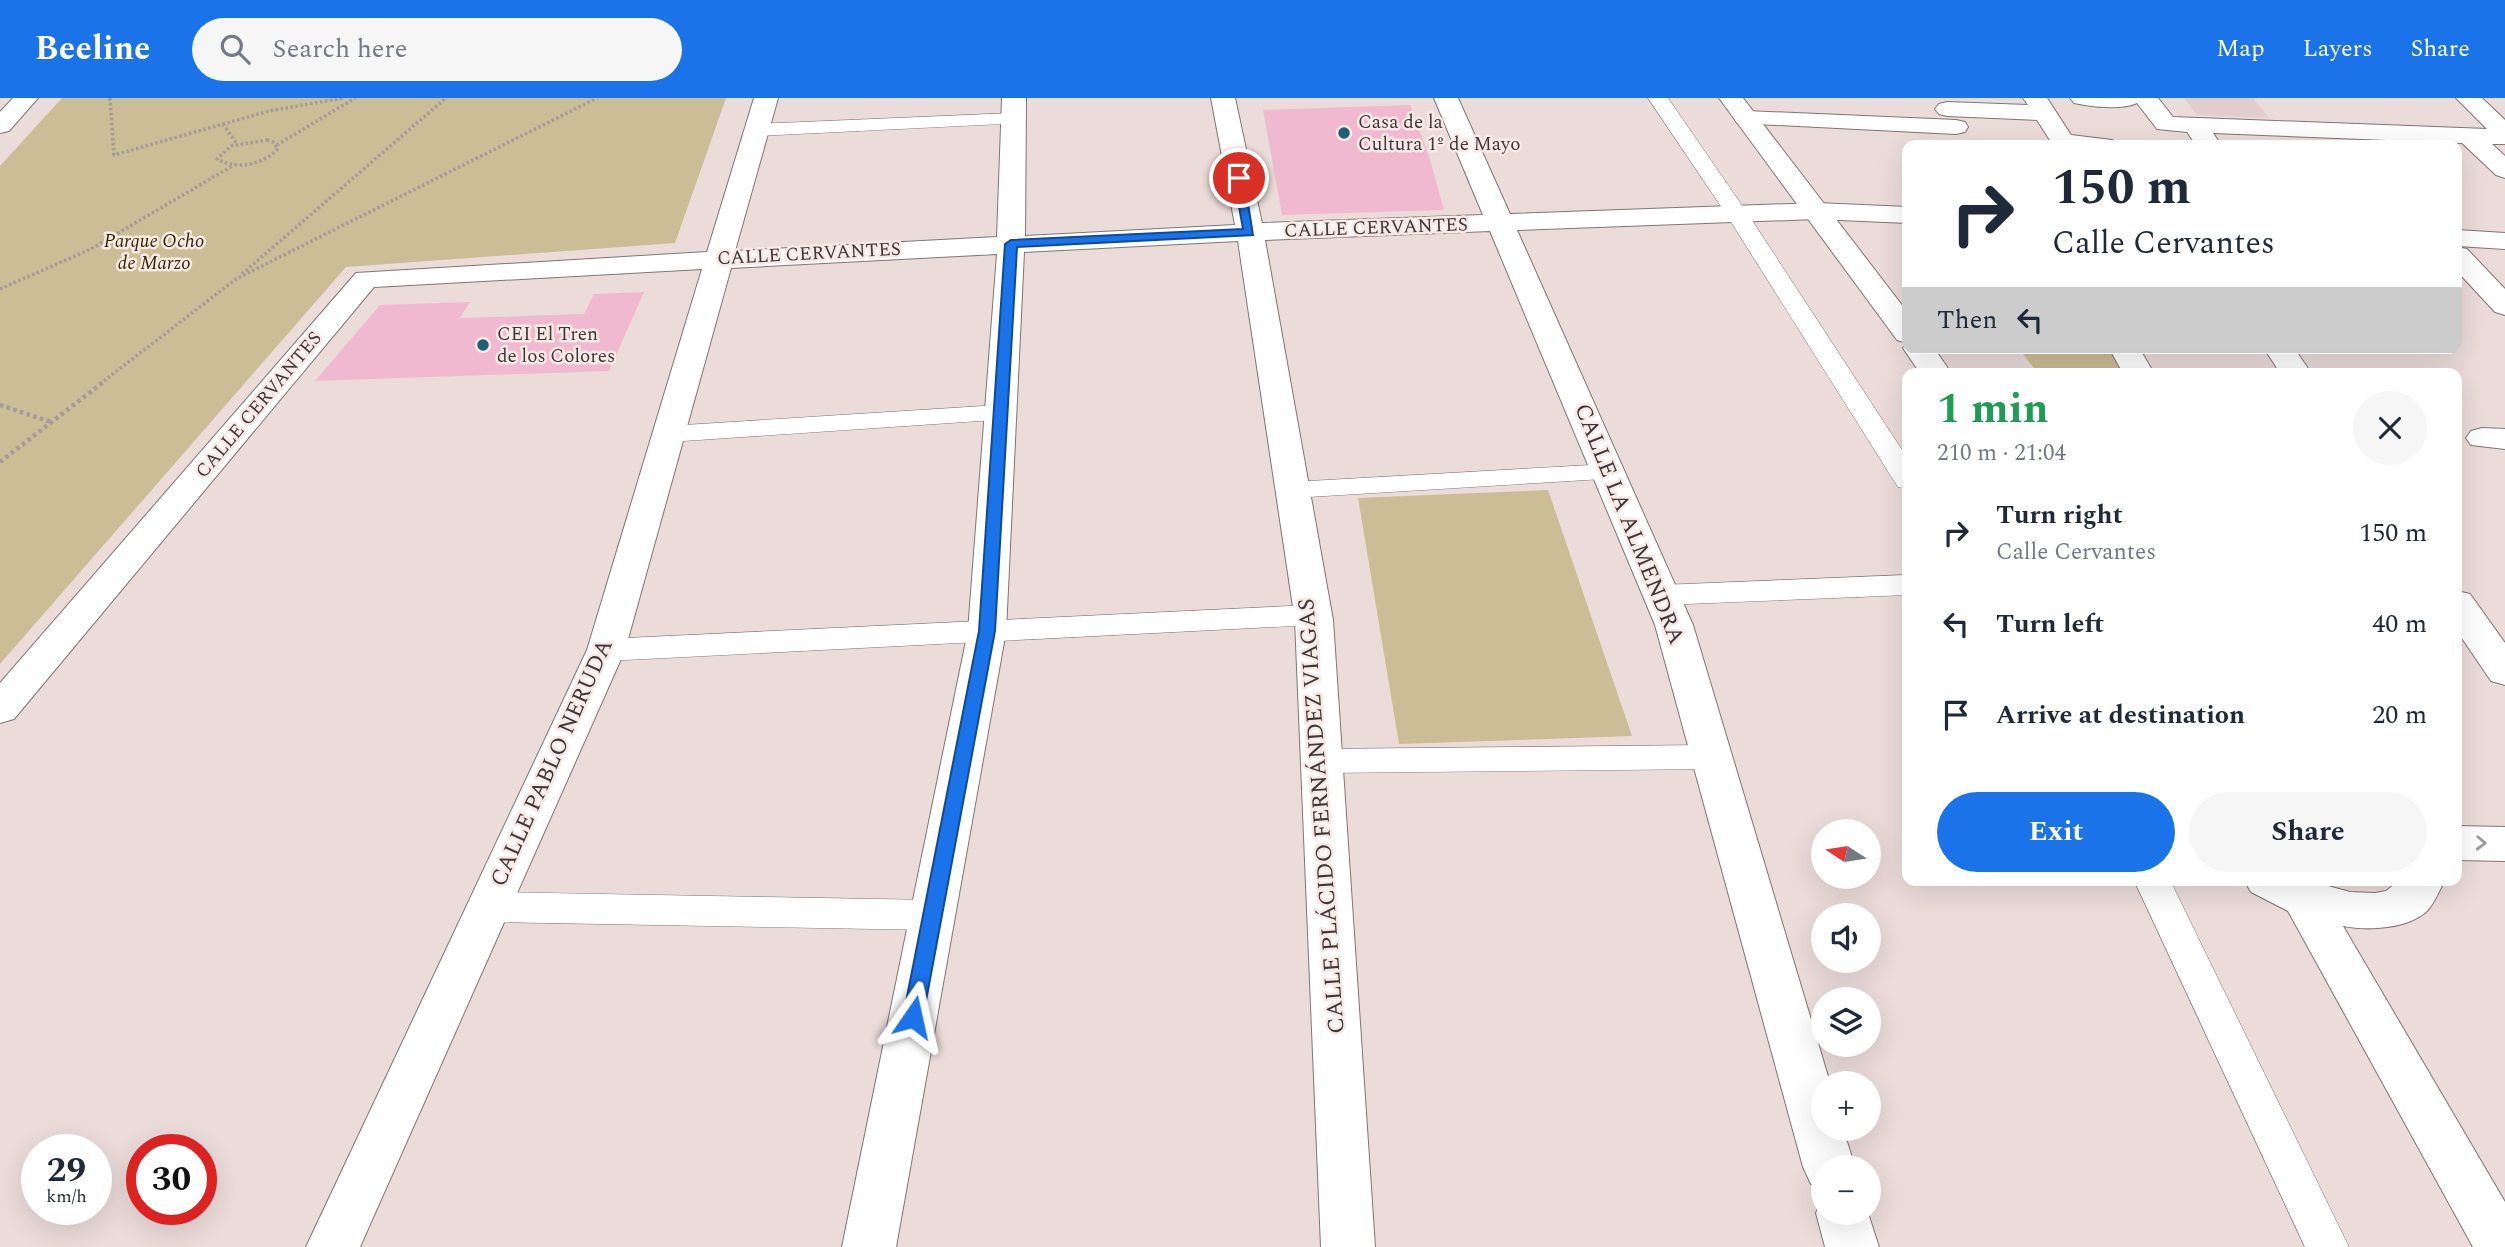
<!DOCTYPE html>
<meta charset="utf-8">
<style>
:root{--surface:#fff;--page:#f6f6f7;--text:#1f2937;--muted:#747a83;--accent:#1a73e8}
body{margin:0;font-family:Spectral,serif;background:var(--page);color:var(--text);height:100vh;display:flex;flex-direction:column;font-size:26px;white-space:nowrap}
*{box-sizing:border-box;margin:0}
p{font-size:23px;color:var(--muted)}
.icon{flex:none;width:38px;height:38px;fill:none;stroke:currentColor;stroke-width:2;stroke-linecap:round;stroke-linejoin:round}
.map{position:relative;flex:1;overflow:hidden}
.drawer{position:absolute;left:1902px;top:270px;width:560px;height:518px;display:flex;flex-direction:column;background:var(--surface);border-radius:14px;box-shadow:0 7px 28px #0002}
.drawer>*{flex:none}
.guide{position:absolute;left:1902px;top:42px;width:560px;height:214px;border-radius:14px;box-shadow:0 7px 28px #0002;background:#fff;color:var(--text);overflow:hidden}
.needle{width:46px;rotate:282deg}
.tools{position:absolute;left:1811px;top:721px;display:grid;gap:14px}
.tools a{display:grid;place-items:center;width:70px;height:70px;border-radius:50%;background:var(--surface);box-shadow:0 7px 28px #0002;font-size:35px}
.speed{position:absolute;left:21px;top:1036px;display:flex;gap:14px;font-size:35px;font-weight:700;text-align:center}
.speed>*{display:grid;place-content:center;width:91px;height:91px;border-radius:50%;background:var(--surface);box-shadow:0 7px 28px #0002;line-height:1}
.speed small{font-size:18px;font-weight:400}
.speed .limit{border:10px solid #d22;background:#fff;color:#111}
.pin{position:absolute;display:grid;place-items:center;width:60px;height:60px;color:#fff;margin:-30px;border:4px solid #fff;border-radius:50%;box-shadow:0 2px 7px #0007}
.me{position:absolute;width:77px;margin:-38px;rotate:11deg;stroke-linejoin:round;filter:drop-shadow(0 0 5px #0008)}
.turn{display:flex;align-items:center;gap:24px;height:147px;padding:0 35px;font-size:32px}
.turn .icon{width:91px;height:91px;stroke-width:2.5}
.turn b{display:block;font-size:49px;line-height:60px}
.then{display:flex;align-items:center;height:66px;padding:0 35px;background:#0003;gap:14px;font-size:26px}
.round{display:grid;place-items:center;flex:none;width:74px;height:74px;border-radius:37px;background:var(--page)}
.summary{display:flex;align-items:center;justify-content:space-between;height:119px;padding:0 35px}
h1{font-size:42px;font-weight:700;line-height:52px;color:#1e9e55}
.action{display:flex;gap:14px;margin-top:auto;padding:14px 35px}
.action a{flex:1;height:80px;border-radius:42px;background:var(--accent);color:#fff;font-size:28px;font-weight:700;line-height:80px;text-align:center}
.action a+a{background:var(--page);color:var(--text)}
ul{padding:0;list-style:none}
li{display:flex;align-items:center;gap:21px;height:91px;padding:0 35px}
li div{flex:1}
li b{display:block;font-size:26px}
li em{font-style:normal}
header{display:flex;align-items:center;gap:42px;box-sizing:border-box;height:98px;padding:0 35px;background:var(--accent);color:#fff}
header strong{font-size:33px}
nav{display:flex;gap:38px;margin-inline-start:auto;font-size:24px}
.search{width:490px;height:63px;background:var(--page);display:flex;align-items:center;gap:18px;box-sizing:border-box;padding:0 24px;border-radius:38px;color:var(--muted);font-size:26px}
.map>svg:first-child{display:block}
.built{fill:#e3cdca}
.green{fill:#cbbd95}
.building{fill:#f1b9cf}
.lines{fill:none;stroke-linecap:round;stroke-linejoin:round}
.lane-casing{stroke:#827574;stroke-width:1}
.street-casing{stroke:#827574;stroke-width:2}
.secondary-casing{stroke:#827574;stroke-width:2}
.path-far1{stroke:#a69b99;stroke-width:3.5;stroke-dasharray:2.5 2.5;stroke-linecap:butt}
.path{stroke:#a69b99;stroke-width:4.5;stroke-dasharray:3.5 3.5;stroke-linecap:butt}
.lane{fill:#fff;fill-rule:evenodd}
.street{fill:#fff;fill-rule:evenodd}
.secondary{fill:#fff;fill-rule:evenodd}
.oneway{stroke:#9e9c9c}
.route{fill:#1a73e8;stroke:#114b97;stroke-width:2}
.poi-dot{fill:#1e6074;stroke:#f8e9e7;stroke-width:2.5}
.labels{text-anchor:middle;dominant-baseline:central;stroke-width:5;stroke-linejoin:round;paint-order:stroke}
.far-poi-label{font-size:19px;fill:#3e3938;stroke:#f8e9e7;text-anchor:start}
.far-street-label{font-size:19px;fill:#3e3938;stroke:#f8e9e7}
.far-park-label{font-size:19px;font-style:italic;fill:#342700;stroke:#f8e9e7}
.street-label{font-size:23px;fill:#3e3938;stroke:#f8e9e7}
</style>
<header>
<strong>Beeline</strong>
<div class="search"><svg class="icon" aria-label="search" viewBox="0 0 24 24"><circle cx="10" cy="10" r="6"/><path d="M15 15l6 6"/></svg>Search here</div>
<nav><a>Map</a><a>Layers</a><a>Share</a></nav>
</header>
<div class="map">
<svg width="2505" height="1149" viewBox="0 0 2505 1149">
<rect width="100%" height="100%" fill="#ebdcda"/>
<path class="built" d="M2184 0H2253L2269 20 2197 17Z"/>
<g class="green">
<path d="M62 0H726L675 145 346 169 0 566V68Z"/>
<path d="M2018 250H2114L2127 275H2038Z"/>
<path d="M1548 392 1632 638 1399 646 1358 400Z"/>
</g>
<g class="building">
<path d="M1410 7 1429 58 1444 112 1282 117 1263 12Z"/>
<path d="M644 194 609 273 315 283 380 207 470 204 460 220 584 216 594 196Z"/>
</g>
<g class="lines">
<defs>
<g id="lane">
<path d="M1648 0H1668L1748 116 1908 361V391L1898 389 1894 383 1726 116Z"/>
<path d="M1014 15 1021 17 1024 21 1021 25 757 38 750 36 747 32 750 28 757 26Z"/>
<path d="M1000 307 1009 309 1013 315 1009 321 669 344 660 342 656 336 660 330 669 328Z"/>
<path d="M1609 366 1619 368 1623 374 1619 380 1292 400 1282 398 1278 392 1282 386 1292 384Z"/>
<path d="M1908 477V497L1662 507 1651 504 1647 497 1651 490 1662 487Z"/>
<path d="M1312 507 1323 510 1327 517 1323 524 1312 527 606 563 595 560 590 552 595 544 606 541Z"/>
<path d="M1711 647 1723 650 1728 659 1723 668 1711 671 1321 675 1309 672 1304 663 1309 654 1321 651Z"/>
<path d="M2134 782H2170L2349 1149H2305Z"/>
<path d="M488 794 933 802 946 807 951 817 946 827 933 832 488 824 475 819 470 809 475 799Z"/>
</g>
<g id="street">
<path d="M13 0H38L9 33 0 35V14Z"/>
<path d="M754 0H778L735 153 997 139 1002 0H1026L1025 138 1235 127 1211 0H1235L1262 125 1483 117 1434 0H1458L1510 116 1817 105 1908 109V125L1817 121 1517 132 1693 527 1830 985H1824V1031H1843L1855 1069H1824V1091L1811 1086 1803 1069 1655 527 1490 133 1265 142 1333 522 1375 1149H1321L1295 522 1238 143 1024 154 1006 533 896 1149H842L968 533 997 156 731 170 625 552 360 1149H306L587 552 702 171 374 189 14 621 0 625V585L356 175 707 154Z"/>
<path d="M2023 0H2047L2071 37 2112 42 2115 47H2053L2037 22 1947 18 1939 16 1935 11 1939 6 1947 4 2028 7Z"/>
<path d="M2070 0H2158L2173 19 2487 31 2456 0H2482L2505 22V46H2492L2505 58V80L2496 77 2462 45 2213 35 2221 47H2196L2187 34 2157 31 2137 5C2122 12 2091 9 2074 5Z"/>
<path d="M1746 13 1956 22 1965 24 1968 29 1965 34 1956 36 1737 25 1734 20 1737 15Z"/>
<path d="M2457 132 2505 135V151L2457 148Z"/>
<path d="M2457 149 2467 151 2505 191V217L2495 214 2457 173Z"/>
<path d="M2109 250H2139L2154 275H2123Z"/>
<path d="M2264 250H2294L2311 275H2280Z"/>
<path d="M2482 330 2505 331V351L2471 347 2466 340 2471 333Z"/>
<path d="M2457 493 2470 496 2505 545V587L2491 583 2457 533Z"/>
<path d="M2457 728 2505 729V763L2457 762Z"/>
<path d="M1823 1097 1824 1115H1868L1879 1149H1825L1816 1115Z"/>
</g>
<g id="secondary">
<path d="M1719 0H1743L1908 215V250H1934L1951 275H1920L1903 250 1907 245 1897 242Z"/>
<path d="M2244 782H2306L2350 794 2375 795 2386 793 2400 782H2445C2440 791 2435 804 2428 812 2409 831 2368 833 2343 828L2505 1104V1149H2473L2288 813 2251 794Z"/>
</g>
</defs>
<use href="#lane" class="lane-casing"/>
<use href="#street" class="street-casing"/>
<use href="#secondary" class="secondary-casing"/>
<g class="path-far1">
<path d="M110 0 114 57 269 13 343 0"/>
<path d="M223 26 237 46"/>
<path d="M267 42 273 44 278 51C262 67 237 72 217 61L231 48Z"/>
<path d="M277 47 355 0"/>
<path d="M242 176 446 0"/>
<path d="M0 191 91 151 234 67"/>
<path d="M100 286 236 181 597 0"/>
</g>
<g class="path">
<path d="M0 307 51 324"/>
<path d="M0 364 102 285"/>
</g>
<use href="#lane" class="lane"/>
<use href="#street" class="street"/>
<use href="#secondary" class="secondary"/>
</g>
<defs><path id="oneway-chevron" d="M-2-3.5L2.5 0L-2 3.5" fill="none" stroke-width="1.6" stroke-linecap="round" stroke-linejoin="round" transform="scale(1.75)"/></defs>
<use class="oneway" href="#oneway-chevron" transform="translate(2481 745) rotate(2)"/>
<path class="route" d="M1239 77 1244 80 1253 137 1017 149 995 533 923 919 920 925 913 927 906 925 903 919 979 533 1005 146 1011 142 1243 131 1234 80Z"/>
<g class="poi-dot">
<circle cx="1344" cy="35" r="7"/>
<circle cx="483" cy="247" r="7"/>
</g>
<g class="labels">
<g class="far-poi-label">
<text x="1358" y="24">Casa de la<tspan x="1358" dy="22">Cultura 1º de Mayo</tspan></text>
<text x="497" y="236">CEI El Tren<tspan x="497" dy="22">de los Colores</tspan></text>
</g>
<g class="far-street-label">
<text transform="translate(1376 130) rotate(-2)">CALLE CERVANTES</text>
<text transform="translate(809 156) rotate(-3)">CALLE CERVANTES</text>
<text transform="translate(259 307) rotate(-50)">CALLE CERVANTES</text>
</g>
<g class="far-park-label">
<text x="154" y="143">Parque Ocho<tspan x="154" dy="22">de Marzo</tspan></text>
</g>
<g class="street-label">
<text transform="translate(1629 426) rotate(68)">CALLE LA ALMENDRA</text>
<text transform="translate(552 665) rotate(-66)">CALLE PABLO NERUDA</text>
<text transform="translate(1322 718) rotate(-94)">CALLE PLÁCIDO FERNÁNDEZ VIAGAS</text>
</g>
</g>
</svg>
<div class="tools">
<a><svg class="needle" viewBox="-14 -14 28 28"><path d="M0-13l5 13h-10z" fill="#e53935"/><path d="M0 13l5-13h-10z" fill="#747a83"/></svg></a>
<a><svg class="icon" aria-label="sound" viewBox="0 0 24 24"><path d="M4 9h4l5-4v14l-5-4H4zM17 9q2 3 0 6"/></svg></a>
<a><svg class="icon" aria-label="layers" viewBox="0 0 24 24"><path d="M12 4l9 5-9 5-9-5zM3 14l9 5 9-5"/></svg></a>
<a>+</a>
<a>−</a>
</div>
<div class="speed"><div>29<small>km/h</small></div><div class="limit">30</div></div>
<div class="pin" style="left:1239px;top:80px;background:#d93025"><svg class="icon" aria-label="arrive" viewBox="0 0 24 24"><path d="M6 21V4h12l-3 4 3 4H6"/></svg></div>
<svg class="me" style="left:913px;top:919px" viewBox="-20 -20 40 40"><path d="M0-17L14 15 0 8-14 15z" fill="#1a73e8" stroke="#fff" stroke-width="4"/></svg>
<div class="guide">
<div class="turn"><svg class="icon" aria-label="right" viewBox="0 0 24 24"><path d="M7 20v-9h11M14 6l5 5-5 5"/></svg><div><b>150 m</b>Calle Cervantes</div></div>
<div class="then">Then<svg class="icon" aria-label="left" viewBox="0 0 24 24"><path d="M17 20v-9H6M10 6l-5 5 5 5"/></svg></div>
</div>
<section class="drawer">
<div class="summary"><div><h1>1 min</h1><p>210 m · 21:04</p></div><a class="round"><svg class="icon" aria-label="close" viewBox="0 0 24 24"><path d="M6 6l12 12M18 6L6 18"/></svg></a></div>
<ul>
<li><svg class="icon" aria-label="right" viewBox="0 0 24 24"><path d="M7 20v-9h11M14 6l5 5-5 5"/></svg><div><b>Turn right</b><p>Calle Cervantes</p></div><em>150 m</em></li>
<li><svg class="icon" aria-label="left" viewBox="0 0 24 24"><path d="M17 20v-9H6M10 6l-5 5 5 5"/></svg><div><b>Turn left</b></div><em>40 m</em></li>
<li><svg class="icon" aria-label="arrive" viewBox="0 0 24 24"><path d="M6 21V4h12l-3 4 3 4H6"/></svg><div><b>Arrive at destination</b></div><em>20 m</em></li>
</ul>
<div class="action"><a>Exit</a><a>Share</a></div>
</section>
</div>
